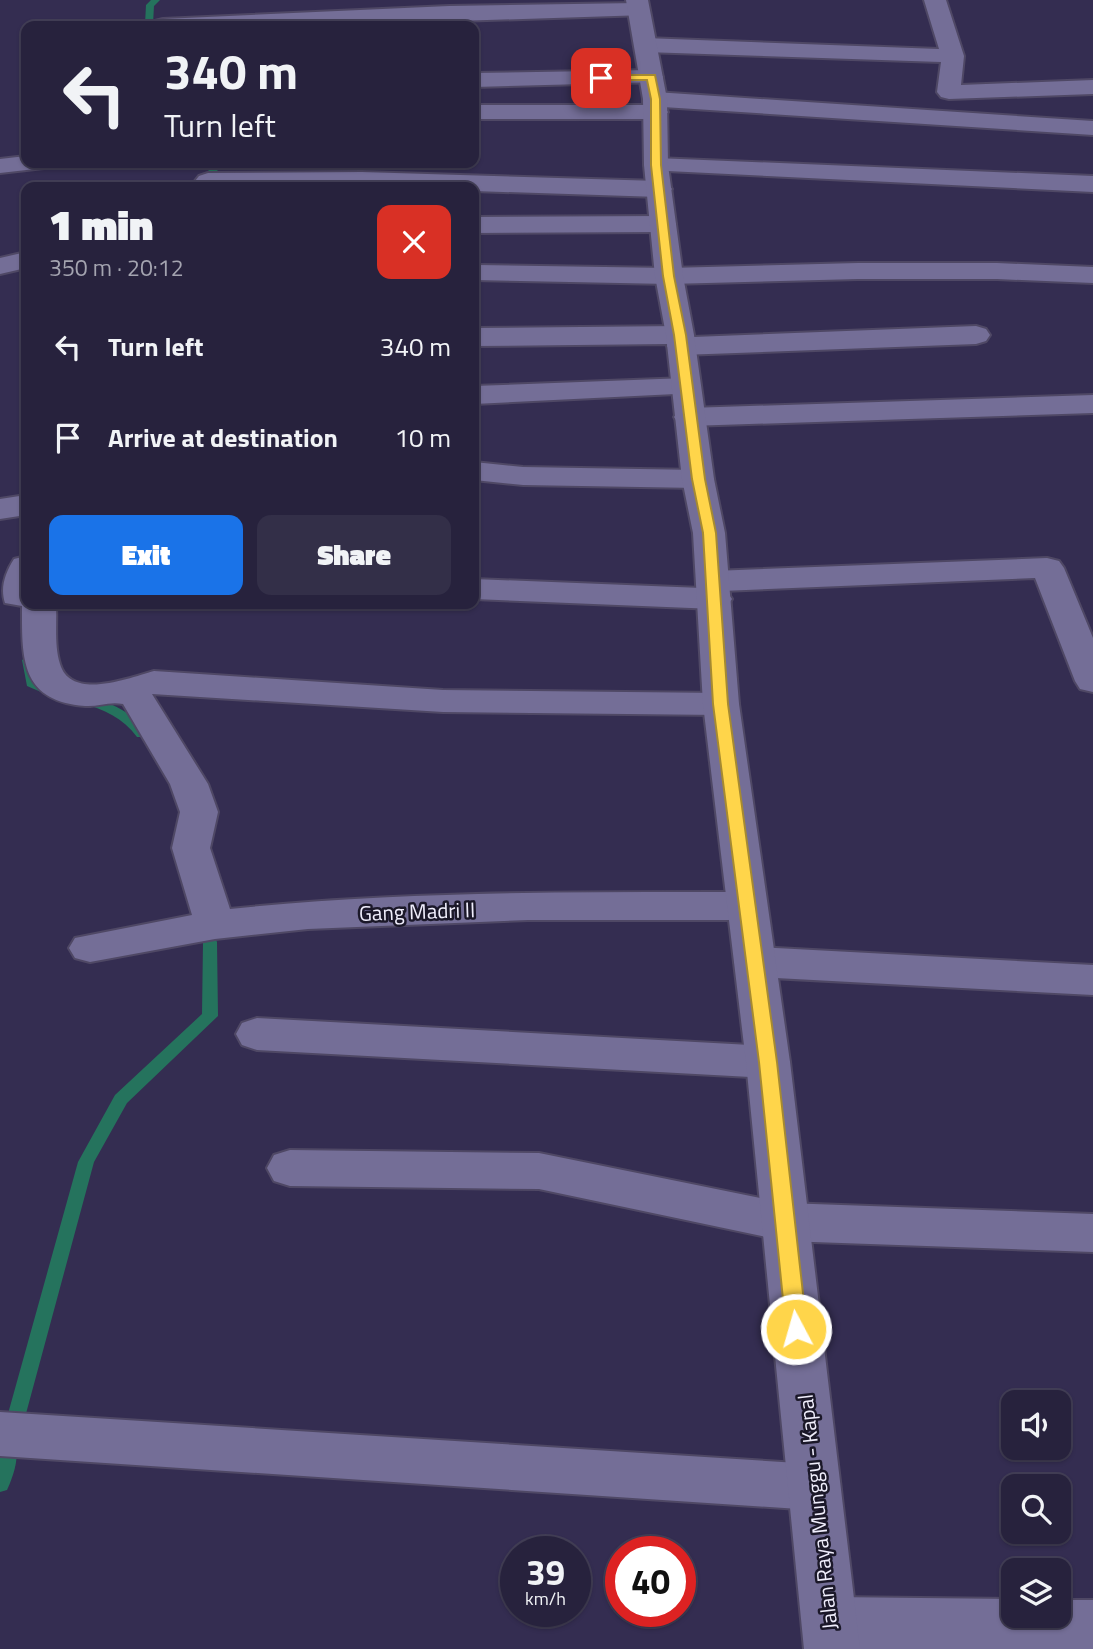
<!DOCTYPE html>
<meta charset="utf-8">
<style>
:root{--surface:#27223d;--page:#332f48;--text:#f1f3f6;--muted:#a4a4b0;--line:#433f57;--accent:#1a73e8}
body{margin:0;font-family:"Titillium Web",sans-serif;background:var(--page);color:var(--text);height:100vh;display:flex;flex-direction:column;font-size:26px;white-space:nowrap}
*{box-sizing:border-box;margin:0}
p{font-size:23px;color:var(--muted)}
.icon{flex:none;width:38px;height:38px;fill:none;stroke:currentColor;stroke-width:2;stroke-linecap:round;stroke-linejoin:round}
.map{position:relative;flex:1;overflow:hidden}
.details{position:absolute;left:21px;top:182px;width:458px;height:427px;display:flex;flex-direction:column;background:var(--surface);border-radius:14px;box-shadow:0 2px 5px #0004,0 0 0 2px var(--line)}
.details>*{flex:none}
.banner{position:absolute;left:21px;top:21px;width:458px;height:147px;border-radius:14px;box-shadow:0 2px 5px #0004,0 0 0 2px var(--line);background:#27223d;color:var(--text);overflow:hidden}
.fabs{position:absolute;left:1001px;top:1390px;display:grid;gap:14px}
.fabs a{display:grid;place-items:center;width:70px;height:70px;border-radius:14px;background:var(--surface);box-shadow:0 2px 5px #0004,0 0 0 2px var(--line);font-size:35px}
.speed{position:absolute;left:500px;top:1536px;display:flex;gap:14px;font-size:35px;font-weight:700;text-align:center}
.speed>*{display:grid;place-content:center;width:91px;height:91px;border-radius:50%;background:var(--surface);box-shadow:0 2px 5px #0004,0 0 0 2px var(--line);line-height:1}
.speed small{font-size:18px;font-weight:400}
.speed .limit{border:10px solid #d22;background:#fff;color:#111}
.pin{position:absolute;display:grid;place-items:center;width:60px;height:60px;color:#fff;margin:-30px;border-radius:14px;box-shadow:0 4px 10px #0006}
.me{position:absolute;width:77px;margin:-38px;rotate:354deg;stroke-linejoin:round;filter:drop-shadow(0 0 5px #0008)}
.turn{display:flex;align-items:center;gap:24px;height:147px;padding:0 28px;font-size:32px}
.turn .icon{width:91px;height:91px;stroke-width:2.5}
.turn b{display:block;font-size:49px;line-height:60px}
.round{display:grid;place-items:center;flex:none;width:74px;height:74px;border-radius:14px;background:var(--page)}
.overview{display:flex;align-items:center;justify-content:space-between;height:119px;padding:0 28px}
h1{font-size:42px;font-weight:800;line-height:52px}
.button{display:flex;gap:14px;margin-top:auto;padding:14px 28px}
.button a{flex:1;height:80px;border-radius:14px;background:var(--accent);color:#fff;font-size:28px;font-weight:800;line-height:80px;text-align:center}
.button a+a{background:var(--page);color:var(--text)}
ul{padding:0;list-style:none}
li{display:flex;align-items:center;gap:21px;height:91px;padding:0 28px}
li div{flex:1}
li b{display:block;font-size:26px}
li em{font-style:normal}
.map>svg:first-child{display:block}
.lines{fill:none;stroke-linecap:round;stroke-linejoin:round}
.stream{fill:#25735d;fill-rule:evenodd}
.minor-casing{stroke:#4f4865;stroke-width:4}
.tertiary-casing{stroke:#4f4865;stroke-width:4}
.minor{fill:#746e97;fill-rule:evenodd}
.tertiary{fill:#746e97;fill-rule:evenodd}
.route{fill:#ffd54a;stroke:#a68a30;stroke-width:2}
.labels{text-anchor:middle;dominant-baseline:central;stroke-width:5;stroke-linejoin:round;paint-order:stroke}
.street-label{font-size:21px;fill:#f0eefc;stroke:#1b1829}
</style>
<div class="map">
<svg width="1093" height="1649" viewBox="0 0 1093 1649">
<rect width="100%" height="100%" fill="#342d51"/>
<g class="lines">
<g class="stream">
<path d="M151 0H160L154 6 153 24 148 26 145 24 146 5Z"/>
<path d="M207 163H217L218 180 210 178Z"/>
<path d="M28 656 34 660 38 681 58 689 60 692 58 695H48L27 686 22 660Z"/>
<path d="M86 696C112 703 133 712 149 734L147 737H137C123 718 104 709 81 703L79 700Z"/>
<path d="M210 937 215 938 217 942 218 1016 127 1103 94 1162 24 1421 22 1427 15 1429 8 1427 6 1421 78 1162 115 1095 202 1014 203 942 205 938Z"/>
<path d="M8 1444 15 1446C20 1458 12 1479 7 1490L0 1492V1449Z"/>
</g>
<defs>
<g id="minor">
<path d="M924 0H946L964 56 961 85 1093 80V94L949 99 941 97 937 92 941 62 645 52 637 50 634 45 637 40 645 38 939 49Z"/>
<path d="M638 3 646 5 649 10 646 15 302 26H152L155 21 163 19 449 6Z"/>
<path d="M651 70 659 72 663 77 659 82 474 87V73Z"/>
<path d="M655 92 1093 121V135L663 107 668 112 664 117 656 119H474V105H650L643 99 647 94Z"/>
<path d="M26 156V163H47L44 168 0 173V159Z"/>
<path d="M656 158 1093 176V192L647 170 644 165 647 160Z"/>
<path d="M362 172 659 181 668 184 672 189 668 194 659 197 474 191V187H203L195 181 199 176 208 173Z"/>
<path d="M663 216 672 218 676 224 672 230 663 232 474 233V217Z"/>
<path d="M26 252V268L0 274V258Z"/>
<path d="M858 263H997L1093 267V283L997 279H858L669 284 474 280V266L478 265 669 268Z"/>
<path d="M680 326 690 329 693 337 976 326 986 329 990 335 986 341 976 344 681 355 671 352 667 346 668 344 474 346V328Z"/>
<path d="M686 378 696 381 701 387 696 393 474 404V386Z"/>
<path d="M1093 395V413L689 426 678 423 674 417 678 411 689 408Z"/>
<path d="M474 462 523 467 698 470 709 472 714 479 709 486 698 488 523 485 474 480Z"/>
<path d="M26 495V515L0 519V499Z"/>
<path d="M26 556V604H56C57 623 54 645 60 664 71 701 129 678 154 671L443 690 721 693 734 696 739 704 734 712 721 715 443 712 152 694 208 784 218 812 210 848 230 909C402 891 574 892 746 892L760 896 766 906 760 916 746 920H528L308 929 215 939 90 962 75 958 69 948 75 938 192 915 172 848 180 812 170 784 123 704C109 701 98 707 85 706 20 701 22 658 22 606L5 603C0 588 5 573 14 559Z"/>
<path d="M1047 558 1059 561 1064 568 1093 638V692L1080 689 1075 681 1035 578 722 591 727 592 732 599 727 606 715 609 474 599V579L702 588 696 581 701 574 713 571Z"/>
<path d="M755 947 1093 965V995L755 977 740 972 734 962 740 952Z"/>
<path d="M257 1018 768 1046 783 1051 790 1062 783 1073 768 1078 257 1050 242 1045 236 1034 242 1023Z"/>
<path d="M290 1150 539 1153 785 1203 1093 1214V1252L785 1241 539 1189 290 1186 274 1181 267 1168 274 1155Z"/>
<path d="M0 1412 814 1464 832 1471 840 1487 832 1503 814 1510 0 1456Z"/>
<path d="M830 1597 1013 1599V1615H1059V1600H1093V1649H830L811 1641 803 1623 811 1605Z"/>
</g>
<path id="tertiary" d="M626 0H648L667 99 668 165 683 276 694 335 714 479 725 533 739 704 790 1062 860 1649H804L746 1062 703 704 693 533 682 479 666 335 655 276 644 165 643 99Z"/>
</defs>
<use href="#minor" class="minor-casing"/>
<use href="#tertiary" class="tertiary-casing"/>
<use href="#minor" class="minor"/>
<use href="#tertiary" class="tertiary"/>
</g>
<path class="route" d="M601 75H655L660 99 661 165 674 276 686 335 705 479 716 533 728 704 777 1062 807 1329 804 1335 796 1337 789 1335 786 1329 759 1062 713 704 703 533 692 479 674 335 663 276 651 165V99L647 80H597L596 78Z"/>
<g class="labels">
<g class="street-label">
<text transform="translate(417 911) rotate(-2)">Gang Madri II</text>
<text transform="translate(817 1512) rotate(-96)">Jalan Raya Munggu - Kapal</text>
</g>
</g>
</svg>
<div class="fabs">
<a><svg class="icon" aria-label="sound" viewBox="0 0 24 24"><path d="M4 9h4l5-4v14l-5-4H4zM17 9q2 3 0 6"/></svg></a>
<a><svg class="icon" aria-label="search" viewBox="0 0 24 24"><circle cx="10" cy="10" r="6"/><path d="M15 15l6 6"/></svg></a>
<a><svg class="icon" aria-label="layers" viewBox="0 0 24 24"><path d="M12 4l9 5-9 5-9-5zM3 14l9 5 9-5"/></svg></a>
</div>
<div class="speed"><div>39<small>km/h</small></div><div class="limit">40</div></div>
<div class="pin" style="left:601px;top:78px;background:#d93025"><svg class="icon" aria-label="arrive" viewBox="0 0 24 24"><path d="M6 21V4h12l-3 4 3 4H6"/></svg></div>
<svg class="me" style="left:796px;top:1329px" viewBox="-20 -20 40 40"><circle r="17" fill="#ffd54a" stroke="#fff" stroke-width="3"/><path d="M0-11L8 9 0 5-8 9z" fill="#fff"/></svg>
<div class="banner">
<div class="turn"><svg class="icon" aria-label="left" viewBox="0 0 24 24"><path d="M17 20v-9H6M10 6l-5 5 5 5"/></svg><div><b>340 m</b>Turn left</div></div>
</div>
<section class="details">
<div class="overview"><div><h1>1 min</h1><p>350 m · 20:12</p></div><a class="round" style="background:#d93025;color:#fff"><svg class="icon" aria-label="close" viewBox="0 0 24 24"><path d="M6 6l12 12M18 6L6 18"/></svg></a></div>
<ul>
<li><svg class="icon" aria-label="left" viewBox="0 0 24 24"><path d="M17 20v-9H6M10 6l-5 5 5 5"/></svg><div><b>Turn left</b></div><em>340 m</em></li>
<li><svg class="icon" aria-label="arrive" viewBox="0 0 24 24"><path d="M6 21V4h12l-3 4 3 4H6"/></svg><div><b>Arrive at destination</b></div><em>10 m</em></li>
</ul>
<div class="button"><a>Exit</a><a>Share</a></div>
</section>
</div>
